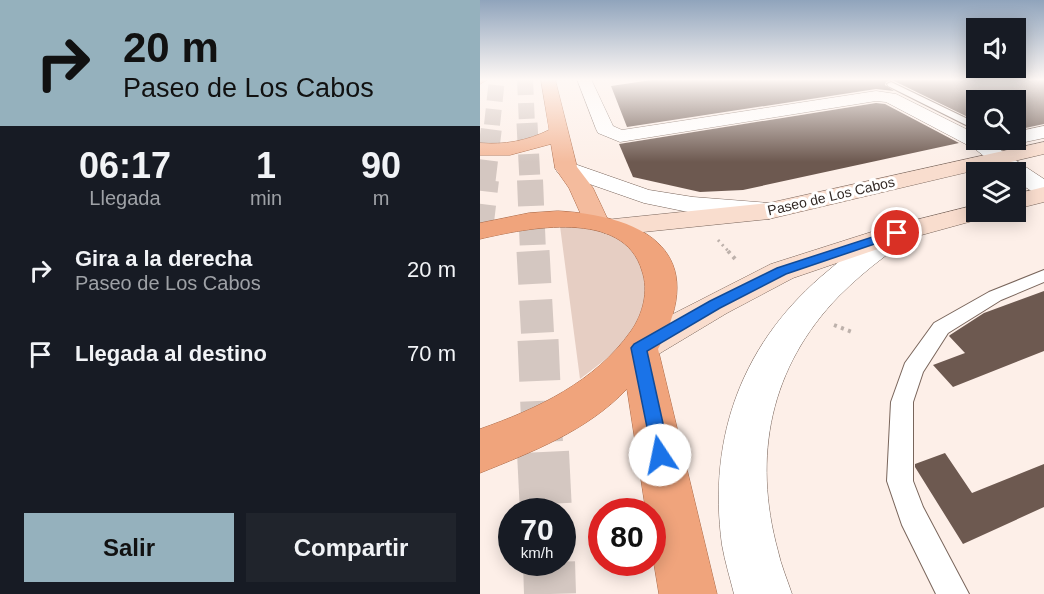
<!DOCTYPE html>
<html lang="es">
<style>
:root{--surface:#171b24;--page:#20242c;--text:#f1f3f6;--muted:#9ea1a6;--accent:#95b1bd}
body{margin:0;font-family:Arial,sans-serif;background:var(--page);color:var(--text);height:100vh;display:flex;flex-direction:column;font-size:22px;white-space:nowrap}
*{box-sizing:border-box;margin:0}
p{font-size:20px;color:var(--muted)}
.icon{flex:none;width:33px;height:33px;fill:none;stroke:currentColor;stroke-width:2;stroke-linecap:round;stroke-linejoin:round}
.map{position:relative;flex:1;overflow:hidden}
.drawer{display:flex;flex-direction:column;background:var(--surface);width:480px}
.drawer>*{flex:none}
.top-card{background:#95b1bd;color:#111;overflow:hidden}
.fabs{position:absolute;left:486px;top:18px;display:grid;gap:12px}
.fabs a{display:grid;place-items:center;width:60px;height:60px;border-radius:0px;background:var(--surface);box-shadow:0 3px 15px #0003;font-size:30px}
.speed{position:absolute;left:18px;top:498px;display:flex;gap:12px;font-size:30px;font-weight:700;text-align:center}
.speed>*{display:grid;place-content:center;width:78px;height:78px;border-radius:50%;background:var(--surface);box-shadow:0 3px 15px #0003;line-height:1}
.speed small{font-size:15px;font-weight:400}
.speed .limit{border:9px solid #d22;background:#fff;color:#111}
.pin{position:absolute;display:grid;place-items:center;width:51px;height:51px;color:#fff;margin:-26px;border:3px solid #fff;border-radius:50%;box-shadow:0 2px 6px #0007}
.me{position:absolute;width:66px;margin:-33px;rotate:349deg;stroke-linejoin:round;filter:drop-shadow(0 0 4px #0008)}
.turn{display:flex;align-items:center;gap:21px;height:126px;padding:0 24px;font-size:27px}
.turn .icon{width:78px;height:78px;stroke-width:2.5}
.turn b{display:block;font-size:42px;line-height:51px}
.eta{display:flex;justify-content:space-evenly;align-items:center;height:102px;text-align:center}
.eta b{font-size:36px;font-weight:700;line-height:42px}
.cta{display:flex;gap:12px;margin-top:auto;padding:12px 24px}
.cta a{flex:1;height:69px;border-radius:0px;background:var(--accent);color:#111;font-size:24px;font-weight:700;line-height:69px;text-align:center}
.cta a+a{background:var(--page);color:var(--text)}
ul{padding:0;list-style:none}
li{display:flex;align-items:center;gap:18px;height:84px;padding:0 24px}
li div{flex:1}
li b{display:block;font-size:22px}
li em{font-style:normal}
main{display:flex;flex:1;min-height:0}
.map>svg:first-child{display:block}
.green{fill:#e6cec3}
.building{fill:#6d5950}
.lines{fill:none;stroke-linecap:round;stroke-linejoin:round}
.trunk-tunnel-far5{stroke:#d4c7c1;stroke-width:16;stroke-dasharray:16 8;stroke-linecap:butt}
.trunk-tunnel-far4{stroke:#d4c7c1;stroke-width:21;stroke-dasharray:21 10;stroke-linecap:butt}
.trunk-tunnel-far3{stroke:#d4c7c1;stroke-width:26;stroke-dasharray:26 13;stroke-linecap:butt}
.trunk-tunnel-far2{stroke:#d4c7c1;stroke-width:33;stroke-dasharray:33 16;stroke-linecap:butt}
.trunk-tunnel-far1{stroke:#d4c7c1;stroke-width:41;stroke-dasharray:41 20;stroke-linecap:butt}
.trunk-tunnel{stroke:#d4c7c1;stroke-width:52;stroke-dasharray:52 26;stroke-linecap:butt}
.service-casing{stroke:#79655b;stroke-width:2}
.minor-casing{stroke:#79655b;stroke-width:1}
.tertiary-casing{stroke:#79655b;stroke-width:1}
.secondary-casing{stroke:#79655b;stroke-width:1}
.primary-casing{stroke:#ab6a48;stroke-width:1}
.trunk-casing{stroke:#ab6a48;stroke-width:1}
.path-far1{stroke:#bdb1ab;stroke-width:3;stroke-dasharray:2 4;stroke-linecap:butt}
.path{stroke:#bdb1ab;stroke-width:4;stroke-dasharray:3 4.5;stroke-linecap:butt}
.service{fill:#fff;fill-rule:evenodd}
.minor{fill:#fff;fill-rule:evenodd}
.tertiary{fill:#fff;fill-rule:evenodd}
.secondary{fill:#f9ddce;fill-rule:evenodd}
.primary{fill:#f4bb9d;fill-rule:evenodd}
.trunk{fill:#f0a47c;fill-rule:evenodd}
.route{fill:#1a73e8;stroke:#114b97;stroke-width:1.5}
.labels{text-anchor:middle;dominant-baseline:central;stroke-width:6;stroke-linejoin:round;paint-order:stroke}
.far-street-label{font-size:14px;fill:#312824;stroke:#fff}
</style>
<main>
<section class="drawer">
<div class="top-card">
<div class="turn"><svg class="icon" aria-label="right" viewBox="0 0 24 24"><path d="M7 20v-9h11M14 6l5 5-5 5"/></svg><div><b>20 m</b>Paseo de Los Cabos</div></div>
</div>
<div class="eta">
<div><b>06:17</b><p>Llegada</p></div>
<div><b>1</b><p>min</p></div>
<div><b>90</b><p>m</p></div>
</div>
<ul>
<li><svg class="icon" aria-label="right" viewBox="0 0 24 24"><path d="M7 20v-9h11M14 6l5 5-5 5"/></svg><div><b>Gira a la derecha</b><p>Paseo de Los Cabos</p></div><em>20 m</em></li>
<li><svg class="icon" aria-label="arrive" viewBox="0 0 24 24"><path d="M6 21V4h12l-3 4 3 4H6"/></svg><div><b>Llegada al destino</b></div><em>70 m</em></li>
</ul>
<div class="cta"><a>Salir</a><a>Compartir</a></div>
</section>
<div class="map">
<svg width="564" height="594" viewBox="0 0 564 594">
<rect width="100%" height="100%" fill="#fdefe8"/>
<path class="green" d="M80 226C101 228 134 227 149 245 158 255 163 272 169 283 166 295 164 309 159 319 147 345 121 363 100 379Z"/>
<g class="building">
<path d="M178 79H564V124L536 130V100H496V121L412 80 406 82 405 85 414 91 396 89 147 127 131 86Z"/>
<path d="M396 103 405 104 479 143 263 190 220 192 153 177 139 144Z"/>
<path d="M564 291V351L473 387 453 365 485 353 469 336 470 335 504 313Z"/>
<path d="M465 453 492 493 564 464V507L483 544 435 467V464Z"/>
</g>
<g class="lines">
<g class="trunk-tunnel-far5">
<path d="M45 79 47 125"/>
<path d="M12 125 17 79"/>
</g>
<g class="trunk-tunnel-far4">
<path d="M47 123 50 181"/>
<path d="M5 181 12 123"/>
</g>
<g class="trunk-tunnel-far3">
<path d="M50 180 53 252"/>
<path d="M0 230 6 180"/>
</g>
<path class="trunk-tunnel-far2" d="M53 251 58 342"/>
<path class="trunk-tunnel-far1" d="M58 340 63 454"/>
<g class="trunk-tunnel">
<path d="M63 452 66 512"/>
<path d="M69 562 70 594"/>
</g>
<defs>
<g id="service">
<path d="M411 82 496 123V130L408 86 407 84Z"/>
<path d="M517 140H530L552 151 550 153H542Z"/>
<path d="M564 270V282L521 300 468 333 443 372 433 402V481L443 507 489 594H456L422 525 407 481 411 402 425 363 454 323 509 292Z"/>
</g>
<g id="minor">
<path d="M97 79H111L133 126 142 130 396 91 416 94 496 134V140L509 141 526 154 564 179V196L556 194 536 181V172H524L495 149 406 102 396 101 140 142 118 133 116 129Z"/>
<path d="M564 126V138L536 144 527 140H536V132Z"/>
</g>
<g id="tertiary">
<path d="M86 161 169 190 213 197 289 203 298 206 302 211 298 216 289 219 213 213 164 203 78 173 75 168 78 163Z"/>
<path d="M417 225 427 227 431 233C424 243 413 250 404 257 388 269 373 282 359 296 290 367 272 456 298 551 301 565 307 579 312 594H254C250 578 245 562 242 545 227 436 263 340 349 270 368 254 393 231 417 225Z"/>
</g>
<g id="secondary">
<path d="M564 142V154L289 219 134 235 124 233 120 227 124 221 134 219 289 203Z"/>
<path d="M564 187V202L536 209V194Z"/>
<path d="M496 205V212H511L507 217 427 239 313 278 247 313 172 358 159 363 146 358 140 348 146 338 291 264 407 227Z"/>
</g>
<g id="primary">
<path d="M0 79H7V80L0 84Z"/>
<path d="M61 79H75L97 167 113 188 129 222 125 228 116 230 107 228 89 188 75 168 71 144 30 155H0V143C24 145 47 141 69 130Z"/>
</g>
<path id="trunk" d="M78 211C168 216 230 254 178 349L237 594H179L172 552V512H166L147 389C107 431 52 452 0 473V429C57 409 115 382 151 331 163 314 169 291 162 271 144 208 47 228 0 239V223L49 213Z"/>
</defs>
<use href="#service" class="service-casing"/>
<use href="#minor" class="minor-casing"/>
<use href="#tertiary" class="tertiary-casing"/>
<use href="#secondary" class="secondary-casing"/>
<use href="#primary" class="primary-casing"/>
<use href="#trunk" class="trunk-casing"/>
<path class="path-far1" d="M238 240 249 252"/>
<g class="path">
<path d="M248 251 257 261"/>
<path d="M354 325 372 332"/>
</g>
<use href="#service" class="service"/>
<use href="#minor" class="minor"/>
<use href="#tertiary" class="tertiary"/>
<use href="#secondary" class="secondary"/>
<use href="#primary" class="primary"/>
<use href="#trunk" class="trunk"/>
</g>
<linearGradient id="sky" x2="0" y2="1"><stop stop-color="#90a4bc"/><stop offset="0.49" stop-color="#fef8f5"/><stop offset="1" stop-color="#fef8f5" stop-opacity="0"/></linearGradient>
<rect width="564" height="162" fill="url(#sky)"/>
<path class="route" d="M417 229 423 233 421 235 306 274 240 308 167 351 190 455 187 462 180 464 174 462 151 348 154 344 230 301 297 268Z"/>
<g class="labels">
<g class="far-street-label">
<text transform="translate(351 196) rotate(-13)">Paseo de Los Cabos</text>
</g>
</g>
</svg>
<div class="fabs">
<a><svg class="icon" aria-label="sound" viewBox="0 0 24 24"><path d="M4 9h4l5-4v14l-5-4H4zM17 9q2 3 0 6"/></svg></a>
<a><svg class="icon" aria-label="search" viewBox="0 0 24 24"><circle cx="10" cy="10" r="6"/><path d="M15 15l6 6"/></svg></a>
<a><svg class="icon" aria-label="layers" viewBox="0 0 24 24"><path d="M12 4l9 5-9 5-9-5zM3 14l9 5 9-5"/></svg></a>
</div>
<div class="speed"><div>70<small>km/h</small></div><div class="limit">80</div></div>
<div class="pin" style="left:417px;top:233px;background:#d93025"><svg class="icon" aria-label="arrive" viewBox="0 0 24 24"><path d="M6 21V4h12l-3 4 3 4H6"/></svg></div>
<svg class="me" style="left:180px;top:455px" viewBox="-20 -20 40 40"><circle r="19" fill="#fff"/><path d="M0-13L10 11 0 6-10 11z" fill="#1a73e8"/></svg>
</div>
</main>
